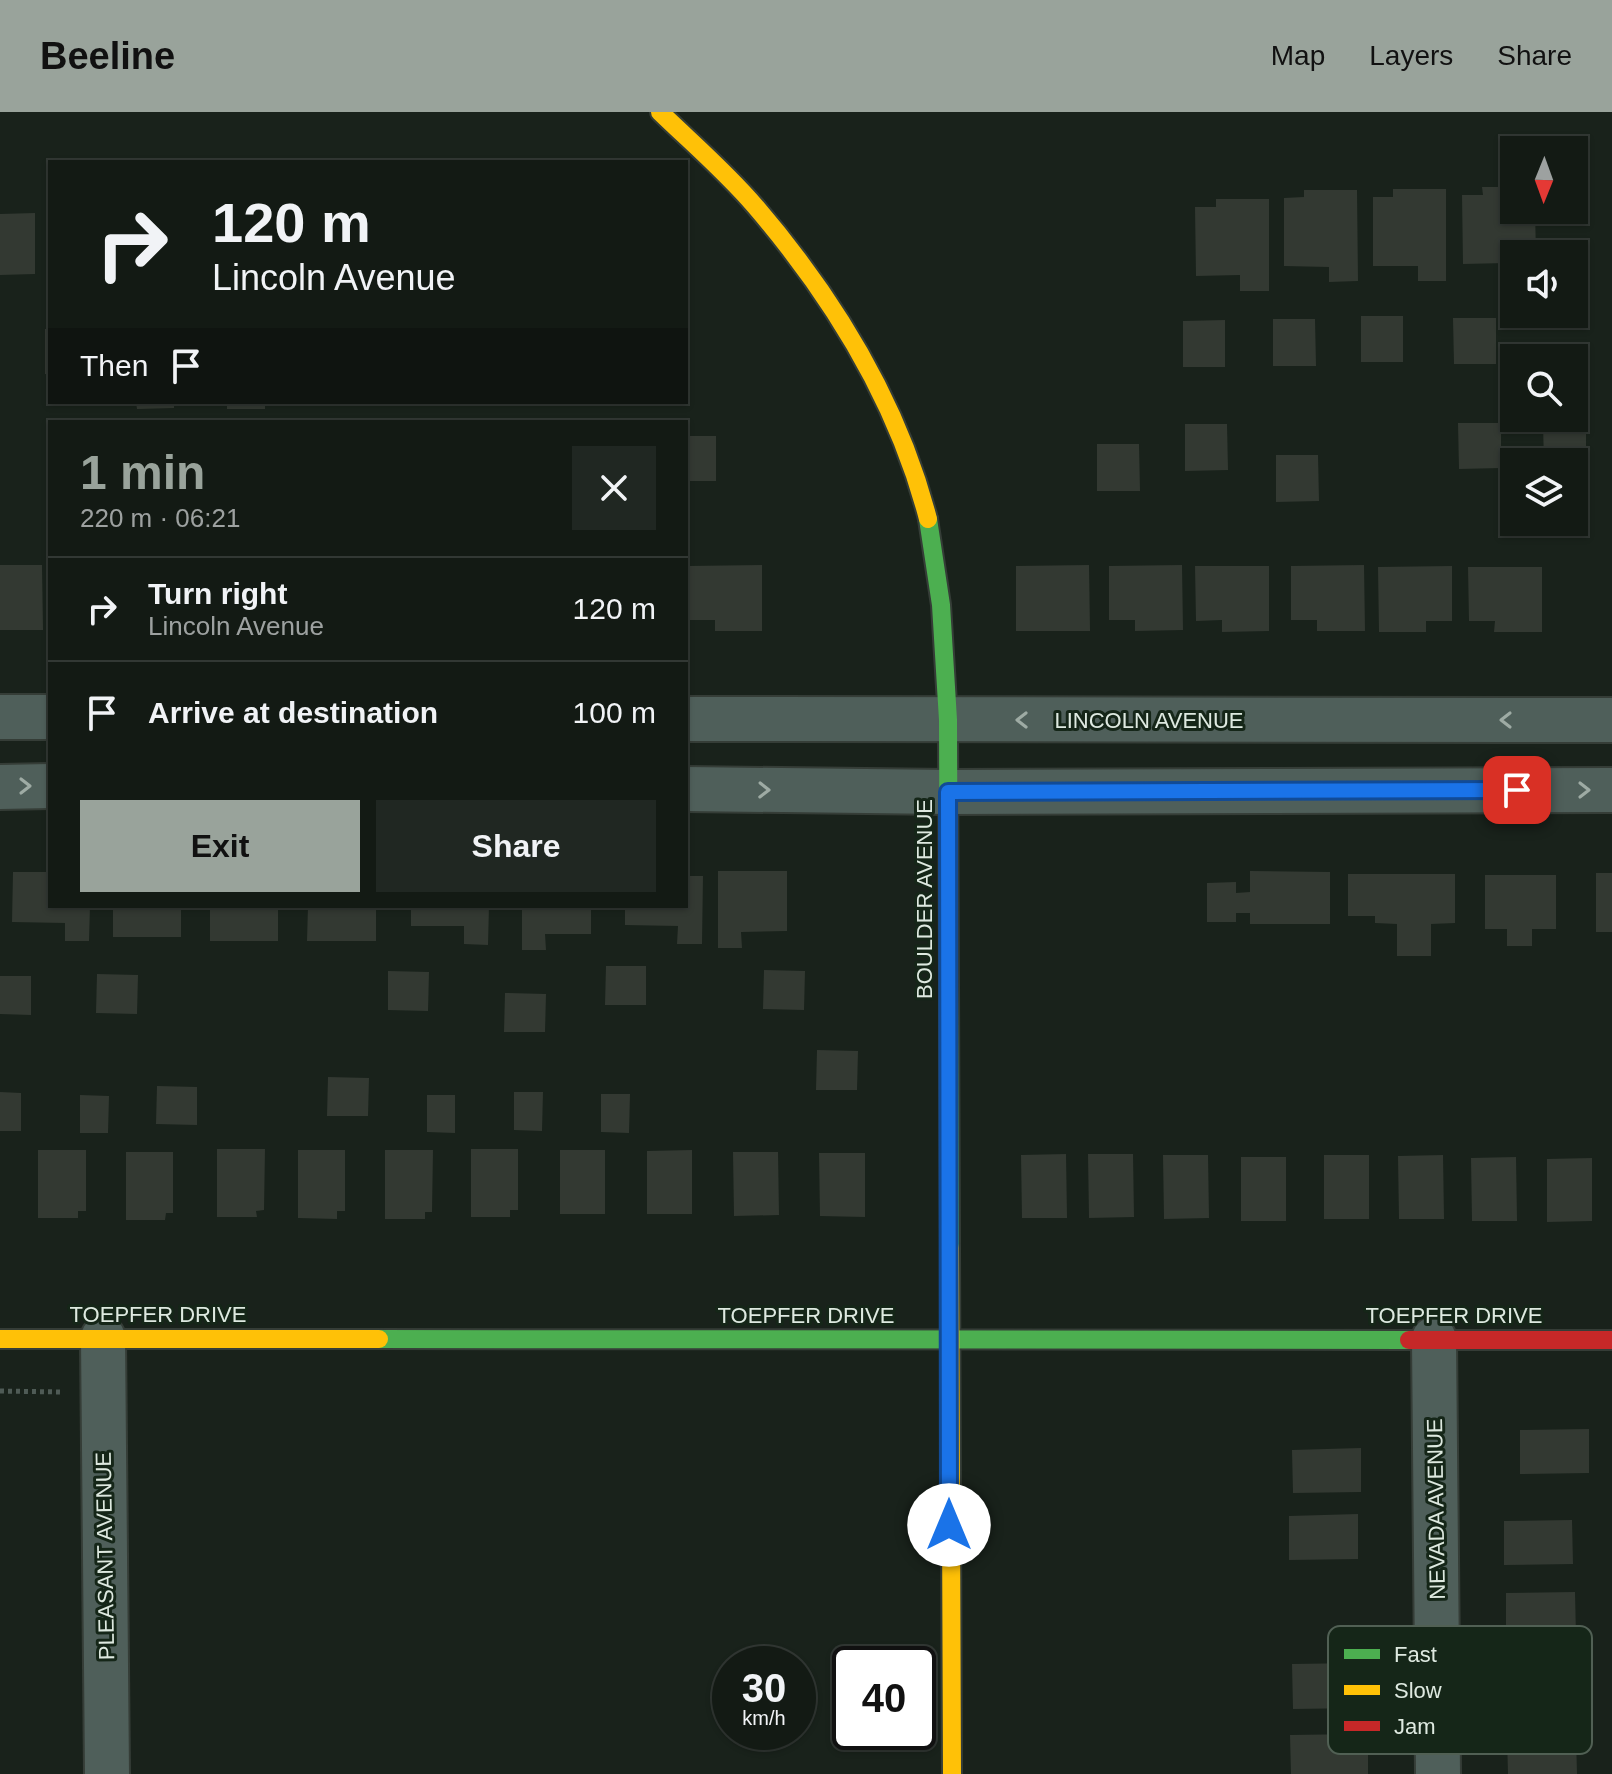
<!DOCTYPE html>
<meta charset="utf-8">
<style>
:root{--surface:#131a14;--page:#202722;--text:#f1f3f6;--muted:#9da1a0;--line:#323834;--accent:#99a39b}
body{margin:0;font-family:Arial,sans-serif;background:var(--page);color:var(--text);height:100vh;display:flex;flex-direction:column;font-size:30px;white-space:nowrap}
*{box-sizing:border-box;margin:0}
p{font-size:26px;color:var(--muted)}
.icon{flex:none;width:44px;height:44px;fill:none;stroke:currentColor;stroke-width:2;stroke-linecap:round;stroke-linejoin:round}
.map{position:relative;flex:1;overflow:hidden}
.side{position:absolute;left:48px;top:308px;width:640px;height:488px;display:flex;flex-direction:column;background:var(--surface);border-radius:0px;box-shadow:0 2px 6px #0004,0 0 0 2px var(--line)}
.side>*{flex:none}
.banner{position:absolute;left:48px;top:48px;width:640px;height:244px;border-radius:0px;box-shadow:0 2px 6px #0004,0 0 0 2px var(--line);background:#131a14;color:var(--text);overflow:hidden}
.needle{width:52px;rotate:181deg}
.tools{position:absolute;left:1500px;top:24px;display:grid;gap:16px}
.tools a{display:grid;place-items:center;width:88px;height:88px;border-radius:0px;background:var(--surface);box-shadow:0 2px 6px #0004,0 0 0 2px var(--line);font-size:40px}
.speed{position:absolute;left:712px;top:1534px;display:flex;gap:16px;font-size:40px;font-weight:700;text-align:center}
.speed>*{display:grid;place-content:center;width:104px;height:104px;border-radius:50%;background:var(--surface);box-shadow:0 2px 6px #0004,0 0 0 2px var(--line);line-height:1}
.speed small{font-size:20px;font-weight:400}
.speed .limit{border:4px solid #111;border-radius:12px;background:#fff;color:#111}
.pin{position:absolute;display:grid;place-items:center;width:68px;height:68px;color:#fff;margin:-34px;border-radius:16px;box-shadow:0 4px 12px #0006}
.me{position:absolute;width:88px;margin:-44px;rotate:0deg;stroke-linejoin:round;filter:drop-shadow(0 0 6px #0008)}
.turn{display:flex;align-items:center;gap:28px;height:168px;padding:0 32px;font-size:36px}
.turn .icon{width:104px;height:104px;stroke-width:2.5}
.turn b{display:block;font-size:56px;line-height:68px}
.then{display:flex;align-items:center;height:76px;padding:0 32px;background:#0003;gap:16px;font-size:30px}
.round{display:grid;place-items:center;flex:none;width:84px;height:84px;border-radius:0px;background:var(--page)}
.summary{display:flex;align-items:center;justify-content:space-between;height:136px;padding:0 32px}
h1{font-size:48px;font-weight:700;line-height:60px;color:var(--accent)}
.action{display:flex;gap:16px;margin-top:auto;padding:16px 32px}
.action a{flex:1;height:92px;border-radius:0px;background:var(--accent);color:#111;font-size:32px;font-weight:700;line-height:92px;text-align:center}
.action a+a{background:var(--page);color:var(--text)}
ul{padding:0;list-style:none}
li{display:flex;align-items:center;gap:24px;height:104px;padding:0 32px;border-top:2px solid var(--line)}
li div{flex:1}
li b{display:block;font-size:30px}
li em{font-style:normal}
header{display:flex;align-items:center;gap:48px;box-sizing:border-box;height:112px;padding:0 40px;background:var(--accent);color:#111}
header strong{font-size:38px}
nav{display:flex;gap:44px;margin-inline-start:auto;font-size:28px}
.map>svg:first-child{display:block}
.building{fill:#333932}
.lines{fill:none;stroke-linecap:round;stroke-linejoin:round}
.street-casing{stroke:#353d37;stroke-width:48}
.fast-casing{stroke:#353d37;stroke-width:22}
.slow-casing{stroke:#353d37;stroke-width:22}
.jam-casing{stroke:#353d37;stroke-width:22}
.path{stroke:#4f5b56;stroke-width:5;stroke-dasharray:4 4;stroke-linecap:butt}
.street{stroke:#4f5f5a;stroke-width:44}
.fast{stroke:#4caf50;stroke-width:18}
.slow{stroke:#ffc107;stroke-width:18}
.jam{stroke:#c62828;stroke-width:18}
.oneway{stroke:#9eaba4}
.route-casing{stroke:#114b97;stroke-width:20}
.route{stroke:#1a73e8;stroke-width:14}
.labels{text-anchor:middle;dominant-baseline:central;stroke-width:6;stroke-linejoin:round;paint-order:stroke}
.street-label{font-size:22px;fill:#dee9e0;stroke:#152618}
.key{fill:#152618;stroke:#516054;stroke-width:2}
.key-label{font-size:22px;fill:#dee9e0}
</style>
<header>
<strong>Beeline</strong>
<nav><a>Map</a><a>Layers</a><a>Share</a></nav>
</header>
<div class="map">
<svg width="1612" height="1662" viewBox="0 0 1612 1662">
<rect width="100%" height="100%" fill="#19221b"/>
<g class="building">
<path d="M1482 75H1514V98H1535L1536 142H1514V167H1507V151L1463 152 1462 83H1483Z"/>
<path d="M1393 77H1446V169H1418V154H1373V85H1393Z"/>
<path d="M1304 78H1357L1358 169 1329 170V155L1284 154V86L1304 85Z"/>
<path d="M1216 87H1269V179H1240V163L1196 164 1195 95H1216Z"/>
<path d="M35 101V162L0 163V102Z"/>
<rect x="1361" y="204" width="42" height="46"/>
<path d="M1453 206H1496V252H1454Z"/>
<path d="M1273 207H1315L1316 254H1273Z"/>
<path d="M1225 208V255H1183V209Z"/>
<rect x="45" y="217" width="5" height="45"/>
<path d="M1585 230 1586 277H1574V246H1543V231Z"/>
<path d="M136 290H174V296L137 297Z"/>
<rect x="227" y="290" width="38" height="7"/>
<path d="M1458 311H1501V356L1459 357Z"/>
<path d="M1185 312H1227L1228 358 1185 359Z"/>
<path d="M1586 312V359H1574V350H1544L1543 313Z"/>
<rect x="686" y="324" width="30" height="45"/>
<path d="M1097 332H1139L1140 379H1097Z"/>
<path d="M1276 343H1318L1319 389 1276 390Z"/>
<path d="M0 453H42L43 518H0Z"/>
<path d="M762 453V519H715V508H689L688 454Z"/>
<path d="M1089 453 1090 519H1016V454Z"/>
<path d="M1182 453 1183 518 1135 519V508H1109V454Z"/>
<path d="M1364 453 1365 519H1317V508H1291V454Z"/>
<path d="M1195 454H1269V519L1222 520V508L1196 509Z"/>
<path d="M1452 454V509H1426V520H1379L1378 455Z"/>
<path d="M1468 455H1542V520H1494L1495 509H1469Z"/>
<path d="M718 759H787V819L741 820 742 836H718Z"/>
<path d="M1250 759 1330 760V812H1250V801H1236V810H1207V771L1236 770V781L1250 780Z"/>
<path d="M13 760H50V794H90L89 829H65V811L12 810Z"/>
<rect x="1596" y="761" width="16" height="59"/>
<path d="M1348 762H1455V811L1431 812V844H1397V812L1375 811V804H1348Z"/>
<path d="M1485 763H1556V817H1532V834H1507V817H1485Z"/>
<path d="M686 764H703L702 832H677L678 814 625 813V794H686Z"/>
<rect x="113" y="794" width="68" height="31"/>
<rect x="210" y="794" width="68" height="35"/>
<path d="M308 794H376V829H307Z"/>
<path d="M411 794H489L488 833 464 832V814H411Z"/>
<path d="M522 794H591V822H545L546 838H522Z"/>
<path d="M606 854H646V893H605Z"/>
<path d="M764 858 805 859 804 898 763 897Z"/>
<path d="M388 859 429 860 428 899 388 898Z"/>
<path d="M97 862 138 863 137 902 96 901Z"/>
<path d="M0 864H31V903L0 902Z"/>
<path d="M505 881 546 882 545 920H504Z"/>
<path d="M817 938 858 939 857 978H816Z"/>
<path d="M328 965 369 966 368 1004H327Z"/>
<path d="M157 974 197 975V1013L156 1012Z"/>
<path d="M0 980 21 981V1019H0Z"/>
<path d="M514 980H543L542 1019 514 1018Z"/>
<path d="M601 982H630L629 1021 601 1020Z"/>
<path d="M80 983 109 984 108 1021H80Z"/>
<path d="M427 983H455V1021L427 1020Z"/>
<path d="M217 1037H265L264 1098 256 1099 257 1105H217Z"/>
<path d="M471 1037H518V1098H510V1105H471Z"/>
<path d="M38 1038H86V1099H78V1106H38Z"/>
<path d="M298 1038H345V1099H337V1107L298 1106Z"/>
<path d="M385 1038H433L432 1100H425V1107H385Z"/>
<rect x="560" y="1038" width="45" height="64"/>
<path d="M692 1038V1102H647V1039Z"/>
<path d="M126 1040H173V1101H166L165 1108H126Z"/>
<path d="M733 1040H778L779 1103 734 1104Z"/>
<path d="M819 1041H865V1105L820 1104Z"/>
<path d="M1066 1042 1067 1106H1022L1021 1043Z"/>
<path d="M1088 1042H1133L1134 1105 1089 1106Z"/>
<path d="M1163 1043H1208L1209 1106 1164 1107Z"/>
<rect x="1324" y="1043" width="45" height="64"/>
<path d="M1443 1043 1444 1107H1399L1398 1044Z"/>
<rect x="1241" y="1045" width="45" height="64"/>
<path d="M1516 1045 1517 1109H1472L1471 1046Z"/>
<path d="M1592 1046V1109L1547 1110V1047Z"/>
<path d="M1589 1317V1361L1520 1362V1318Z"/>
<path d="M1361 1336V1380L1293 1381 1292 1338Z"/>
<path d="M1358 1402V1447L1289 1448V1404Z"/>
<path d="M1572 1408 1573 1452 1504 1453V1409Z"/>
<path d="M1575 1480 1576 1524 1506 1525V1481Z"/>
<path d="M1359 1551 1360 1555 1370 1556 1371 1591H1361V1596L1293 1597 1292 1552Z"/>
<path d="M1358 1622 1357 1627H1368V1662H1291L1290 1623Z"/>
<path d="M1576 1624 1577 1662H1508L1507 1625Z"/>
</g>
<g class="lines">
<defs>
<g id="street">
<path d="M0 605H50"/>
<path d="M686 607 1612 608"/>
<path d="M0 675 50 674"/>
<path d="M686 677 948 680 1612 678"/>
<path d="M103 1226 107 1662"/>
<path d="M1434 1227 1438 1662"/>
</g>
<g id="fast">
<path d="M928 407 941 493 948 608 950 1136"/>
<path d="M379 1227 1409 1228"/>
</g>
<g id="slow">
<path d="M660 0C692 31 726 60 755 94 833 185 898 291 928 407"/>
<path d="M950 1136 952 1662"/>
<path d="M0 1227H379"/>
</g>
<path id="jam" d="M1409 1228H1612"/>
</defs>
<use href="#street" class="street-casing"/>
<use href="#fast" class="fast-casing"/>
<use href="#slow" class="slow-casing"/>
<use href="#jam" class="jam-casing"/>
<path class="path" d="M0 1279 61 1280"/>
<use href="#street" class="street"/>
<use href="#fast" class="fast"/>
<use href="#slow" class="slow"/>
<use href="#jam" class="jam"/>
</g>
<defs><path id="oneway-chevron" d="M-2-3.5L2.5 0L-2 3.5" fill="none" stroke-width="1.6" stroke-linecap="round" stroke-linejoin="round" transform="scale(2)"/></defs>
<g class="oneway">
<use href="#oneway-chevron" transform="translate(1022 608) rotate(-180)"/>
<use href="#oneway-chevron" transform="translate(1506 608) rotate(-180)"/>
<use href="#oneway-chevron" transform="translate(25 674)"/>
<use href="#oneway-chevron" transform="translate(764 678) rotate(1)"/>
<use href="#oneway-chevron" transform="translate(1584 678)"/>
</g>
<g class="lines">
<defs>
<path id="route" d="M949 1413 948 680 1517 678"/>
</defs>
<use href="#route" class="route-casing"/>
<use href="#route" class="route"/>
</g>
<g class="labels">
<g class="street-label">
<text x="1149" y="608">LINCOLN AVENUE</text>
<text transform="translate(924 787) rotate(-90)">BOULDER AVENUE</text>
<text x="158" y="1202">TOEPFER DRIVE</text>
<text x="806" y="1203">TOEPFER DRIVE</text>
<text x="1454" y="1203">TOEPFER DRIVE</text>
<text transform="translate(1436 1397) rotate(-91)">NEVADA AVENUE</text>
<text transform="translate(105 1444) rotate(-91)">PLEASANT AVENUE</text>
</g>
</g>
<rect x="1328" y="1514" width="264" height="128" rx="12" class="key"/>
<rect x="1344" y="1537" width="36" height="10" fill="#4caf50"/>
<rect x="1344" y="1573" width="36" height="10" fill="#ffc107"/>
<rect x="1344" y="1609" width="36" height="10" fill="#c62828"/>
<g class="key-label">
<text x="1394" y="1550">Fast</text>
<text x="1394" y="1586">Slow</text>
<text x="1394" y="1622">Jam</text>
</g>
</svg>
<div class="tools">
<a><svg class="needle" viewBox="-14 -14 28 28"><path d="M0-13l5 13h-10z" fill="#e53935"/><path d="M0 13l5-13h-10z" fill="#9da1a0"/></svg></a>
<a><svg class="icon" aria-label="sound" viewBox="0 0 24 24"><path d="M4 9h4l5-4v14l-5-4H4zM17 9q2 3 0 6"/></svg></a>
<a><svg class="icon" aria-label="search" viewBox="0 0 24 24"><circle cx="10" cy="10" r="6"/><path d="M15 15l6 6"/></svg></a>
<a><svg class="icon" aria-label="layers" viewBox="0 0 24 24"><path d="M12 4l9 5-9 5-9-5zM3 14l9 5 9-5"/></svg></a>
</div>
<div class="speed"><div>30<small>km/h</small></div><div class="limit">40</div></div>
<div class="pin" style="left:1517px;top:678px;background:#d93025"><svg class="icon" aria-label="arrive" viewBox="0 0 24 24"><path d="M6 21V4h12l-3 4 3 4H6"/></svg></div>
<svg class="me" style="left:949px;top:1413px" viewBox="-20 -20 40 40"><circle r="19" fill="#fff"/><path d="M0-13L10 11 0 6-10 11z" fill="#1a73e8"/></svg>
<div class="banner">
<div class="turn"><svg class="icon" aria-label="right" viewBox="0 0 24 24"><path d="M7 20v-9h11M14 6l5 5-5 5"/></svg><div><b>120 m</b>Lincoln Avenue</div></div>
<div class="then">Then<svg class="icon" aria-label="arrive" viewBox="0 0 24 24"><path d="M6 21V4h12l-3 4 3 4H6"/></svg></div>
</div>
<section class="side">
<div class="summary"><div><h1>1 min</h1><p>220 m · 06:21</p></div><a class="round"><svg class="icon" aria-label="close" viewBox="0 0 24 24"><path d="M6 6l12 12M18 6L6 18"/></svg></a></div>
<ul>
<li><svg class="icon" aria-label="right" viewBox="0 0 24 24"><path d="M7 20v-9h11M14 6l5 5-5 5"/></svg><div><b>Turn right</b><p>Lincoln Avenue</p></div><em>120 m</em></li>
<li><svg class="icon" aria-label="arrive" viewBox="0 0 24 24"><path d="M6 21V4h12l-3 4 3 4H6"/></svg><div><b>Arrive at destination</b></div><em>100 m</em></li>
</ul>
<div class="action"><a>Exit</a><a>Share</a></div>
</section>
</div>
